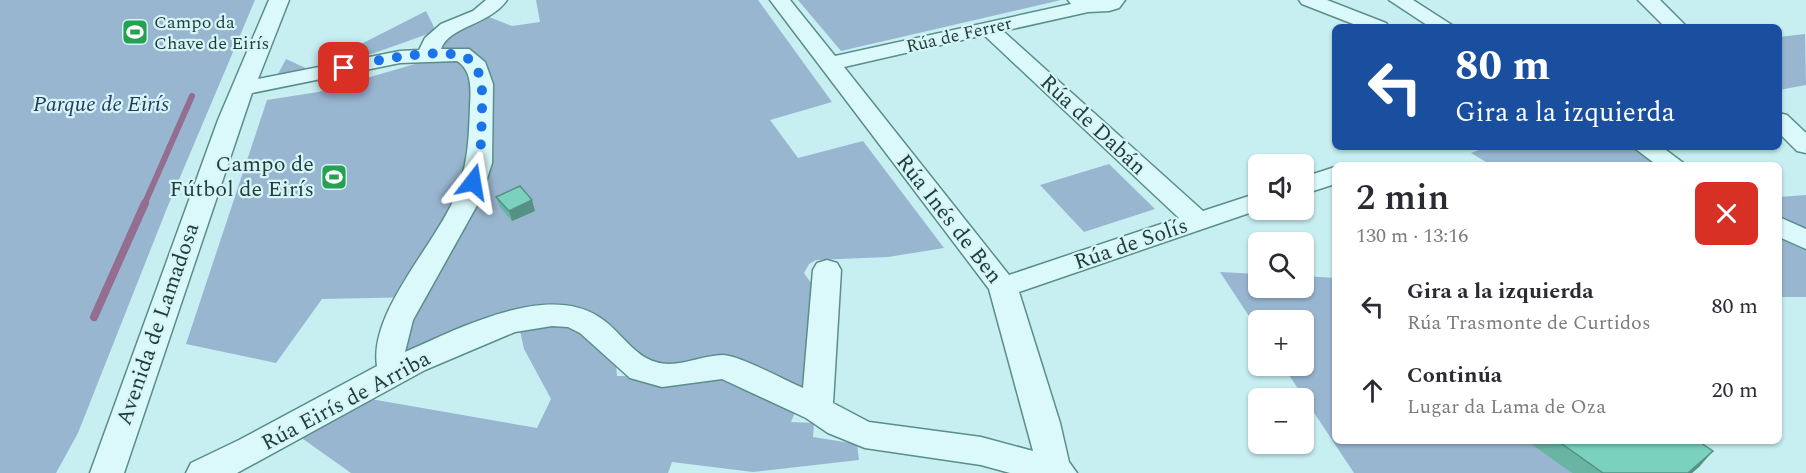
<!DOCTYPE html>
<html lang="es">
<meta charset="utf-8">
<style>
:root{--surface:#fff;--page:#f2f2f3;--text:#2b2b33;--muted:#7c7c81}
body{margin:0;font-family:Spectral,serif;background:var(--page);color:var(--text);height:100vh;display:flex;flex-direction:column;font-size:22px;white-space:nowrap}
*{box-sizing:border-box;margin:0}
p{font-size:20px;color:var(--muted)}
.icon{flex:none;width:33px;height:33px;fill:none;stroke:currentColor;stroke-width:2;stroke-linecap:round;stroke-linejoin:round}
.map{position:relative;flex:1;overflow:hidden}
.sheet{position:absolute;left:1332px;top:162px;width:450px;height:282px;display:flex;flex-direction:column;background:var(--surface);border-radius:9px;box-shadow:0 2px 4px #0004}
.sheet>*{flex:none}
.banner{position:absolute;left:1332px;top:24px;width:450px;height:126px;border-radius:9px;box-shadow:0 2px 4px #0004;background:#1a4fa0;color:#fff;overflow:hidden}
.fabs{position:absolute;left:1248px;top:154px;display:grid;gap:12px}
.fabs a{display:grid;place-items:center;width:66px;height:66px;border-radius:9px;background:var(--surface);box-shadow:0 2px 4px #0004;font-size:30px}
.pin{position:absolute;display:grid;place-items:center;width:51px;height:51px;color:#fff;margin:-26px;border-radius:12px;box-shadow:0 3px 9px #0006}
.me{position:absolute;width:66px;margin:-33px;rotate:14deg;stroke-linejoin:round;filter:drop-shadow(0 0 4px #0008)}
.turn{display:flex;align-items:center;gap:21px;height:126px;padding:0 24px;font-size:27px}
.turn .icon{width:78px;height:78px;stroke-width:2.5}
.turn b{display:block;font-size:42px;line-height:51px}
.round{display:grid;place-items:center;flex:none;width:63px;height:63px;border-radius:9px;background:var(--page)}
.summary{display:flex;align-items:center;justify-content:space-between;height:102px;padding:0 24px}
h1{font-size:36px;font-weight:600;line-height:45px}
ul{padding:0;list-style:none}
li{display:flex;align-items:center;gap:18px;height:84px;padding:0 24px}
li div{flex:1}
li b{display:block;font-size:22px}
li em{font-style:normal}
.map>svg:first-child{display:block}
.green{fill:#99b6d1}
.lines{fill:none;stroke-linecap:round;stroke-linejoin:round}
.stream-far1{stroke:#946e90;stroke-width:6}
.stream{stroke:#946e90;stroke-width:8}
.street-casing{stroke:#5a8e89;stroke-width:3}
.street{fill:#dbf9fb;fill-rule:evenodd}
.wall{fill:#69b4a3}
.shaded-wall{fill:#559285}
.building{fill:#7ad1be;stroke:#559285;stroke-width:1.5}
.route{stroke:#1a73e8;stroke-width:10;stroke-dasharray:0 18}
.labels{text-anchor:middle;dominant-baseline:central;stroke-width:4.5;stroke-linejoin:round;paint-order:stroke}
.far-poi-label{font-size:18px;fill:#1f3e39;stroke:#d7f5f8;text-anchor:start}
.far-street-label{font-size:18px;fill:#1f3e39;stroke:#d7f5f8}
.park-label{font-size:22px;font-style:italic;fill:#24395b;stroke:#d7f5f8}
.street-label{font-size:22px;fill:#1f3e39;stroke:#d7f5f8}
.poi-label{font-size:22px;fill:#1f3e39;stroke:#d7f5f8;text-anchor:end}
</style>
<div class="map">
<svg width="1806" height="473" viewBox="0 0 1806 473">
<rect width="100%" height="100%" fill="#c7eef1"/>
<g class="green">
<path d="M0 0H255L167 208 78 433 56 473H0Z"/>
<path d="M536 0H758L832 102 770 120 798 158 863 141 944 248 888 257 816 260 809 264 804 273 818 293 803 393 649 364 536 307 509 311 412 353 401 346 419 297 322 299 276 363 186 344 267 100 318 92 429 60 456 27 489 17 512 26 540 22Z"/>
<path d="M798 0H1061L841 51Z"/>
<path d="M426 11 436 31C384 49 334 71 278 74L286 59 310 70Z"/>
<path d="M1805 34 1806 85 1779 90V37Z"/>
<path d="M1487 147H1634L1664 165H1491L1471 153Z"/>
<path d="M1109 164 1155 209 1084 232 1040 185Z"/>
<path d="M1806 195V236L1779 221V197Z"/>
<path d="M1779 232 1806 246V297H1779Z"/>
<path d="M1220 272 1258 274V288H1304V276L1335 278V441H1535L1572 473H1354L1283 366H1304V321H1258V330Z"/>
<path d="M570 324 616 365 617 376 723 377 797 407 791 422 814 423 813 437 857 444 859 460 753 472 672 462 668 473H351L296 434 359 397 537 428 551 399 524 349 519 326Z"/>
</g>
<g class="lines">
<path class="stream-far1" d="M144 205 192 96"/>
<path class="stream" d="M94 317 145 203"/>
<defs>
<g id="street">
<path d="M269 0H289L258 79 400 51 419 50 425 38 441 24 473 11 486 0H507C490 25 449 26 441 49H469L485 62 493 84 492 163 480 200 413 320 405 352C456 330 546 282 599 317 619 329 633 356 656 362 678 369 701 355 723 355 741 356 784 380 803 388L813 270 817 263 827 260 837 263 841 270 833 403 869 422 981 437 1033 451 989 289 770 0H790L835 56 1071 4 1068 0H1125L1119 8 1109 11 1088 12 1003 31 1203 211 1258 193V210L1019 292 1060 423 1069 462 1077 473H1010L981 465 865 448 828 433 806 418 722 379 662 387 630 378 580 333 568 327 552 326 515 332 425 370 237 473H186L191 463 239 440 377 366C369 313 433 247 454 199 468 168 469 139 470 106 471 89 472 70 457 61L400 63 252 93 124 473H90L218 120ZM984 35 1179 218 1009 275 844 67Z"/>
<path d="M1299 0H1327L1386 23 1389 27H1361L1302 4Z"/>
<path d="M1389 0H1413L1455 27H1430Z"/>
<path d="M1638 0H1660L1687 27H1665Z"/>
<path d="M1779 113 1787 115 1806 133V153L1797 151 1779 133Z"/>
<path d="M1633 147H1662L1686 165H1657Z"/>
<path d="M1335 167V184L1304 194V177Z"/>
<path d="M1779 217 1806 229V249L1779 237Z"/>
</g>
</defs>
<use href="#street" class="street-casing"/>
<use href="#street" class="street"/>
</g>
<g class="wall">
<path d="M496 197 535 211 512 221 500 207Z"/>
<path d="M1533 441H1698L1700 466 1692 473H1572L1531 444Z"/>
</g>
<g class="shaded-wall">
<path d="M532 200 535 211 512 221 509 211Z"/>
<path d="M1713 451 1700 466 1692 473H1688Z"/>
</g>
<g class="building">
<path d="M520 186 532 200 509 211 496 197Z"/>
<path d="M1558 441H1698L1713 451 1688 473H1603Z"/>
</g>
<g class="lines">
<path class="route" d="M344 68C368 62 460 41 474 64 484 79 482 96 482 113 481 137 482 159 473 182"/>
</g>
<defs>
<symbol id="stadium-square" viewBox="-11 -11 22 22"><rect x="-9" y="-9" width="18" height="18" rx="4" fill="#26a152" stroke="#d7f5f8"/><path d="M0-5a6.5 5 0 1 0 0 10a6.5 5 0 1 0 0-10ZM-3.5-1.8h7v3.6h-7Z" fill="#fff"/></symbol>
</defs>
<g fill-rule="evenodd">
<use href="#stadium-square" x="120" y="17" width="30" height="30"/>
<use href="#stadium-square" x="319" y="162" width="30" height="30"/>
</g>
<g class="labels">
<g class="far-poi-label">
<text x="154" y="22">Campo da<tspan x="154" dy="21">Chave de Eirís</tspan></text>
</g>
<g class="far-street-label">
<text transform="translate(959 35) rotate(-13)">Rúa de Ferrer</text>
</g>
<g class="park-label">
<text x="101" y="104">Parque de Eirís</text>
</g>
<g class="street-label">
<text transform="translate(1093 125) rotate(43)">Rúa de Dabán</text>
<text transform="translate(949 219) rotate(52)">Rúa Inés de Ben</text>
<text transform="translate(1131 244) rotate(-19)">Rúa de Solís</text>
<text transform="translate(158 324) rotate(-71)">Avenida de Lamadosa</text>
<text transform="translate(346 401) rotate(-28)">Rúa Eirís de Arriba</text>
</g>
<g class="poi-label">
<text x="314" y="164">Campo de<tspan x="314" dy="25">Fútbol de Eirís</tspan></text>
</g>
</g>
</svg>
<div class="fabs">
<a><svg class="icon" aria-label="sound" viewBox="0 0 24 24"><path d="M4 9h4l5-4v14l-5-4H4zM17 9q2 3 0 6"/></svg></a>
<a><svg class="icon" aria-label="search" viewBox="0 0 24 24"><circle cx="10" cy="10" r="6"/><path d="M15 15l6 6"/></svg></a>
<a>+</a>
<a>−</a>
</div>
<div class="pin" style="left:344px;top:68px;background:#d93025"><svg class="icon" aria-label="arrive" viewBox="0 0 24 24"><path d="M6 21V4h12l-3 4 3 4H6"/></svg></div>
<svg class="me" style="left:473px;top:182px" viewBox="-20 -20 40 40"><path d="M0-17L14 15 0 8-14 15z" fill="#1a73e8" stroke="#fff" stroke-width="4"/></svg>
<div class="banner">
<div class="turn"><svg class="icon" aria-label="left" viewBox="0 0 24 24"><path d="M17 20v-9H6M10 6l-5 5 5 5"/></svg><div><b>80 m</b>Gira a la izquierda</div></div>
</div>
<section class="sheet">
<div class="summary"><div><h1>2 min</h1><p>130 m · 13:16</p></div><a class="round" style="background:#d93025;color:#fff"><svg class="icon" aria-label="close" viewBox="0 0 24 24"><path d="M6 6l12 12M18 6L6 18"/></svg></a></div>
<ul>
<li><svg class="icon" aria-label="left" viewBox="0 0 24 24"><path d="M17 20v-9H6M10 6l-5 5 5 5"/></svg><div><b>Gira a la izquierda</b><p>Rúa Trasmonte de Curtidos</p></div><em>80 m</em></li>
<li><svg class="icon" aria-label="ahead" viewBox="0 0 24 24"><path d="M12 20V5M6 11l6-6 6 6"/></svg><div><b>Continúa</b><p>Lugar da Lama de Oza</p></div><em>20 m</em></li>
</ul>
</section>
</div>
